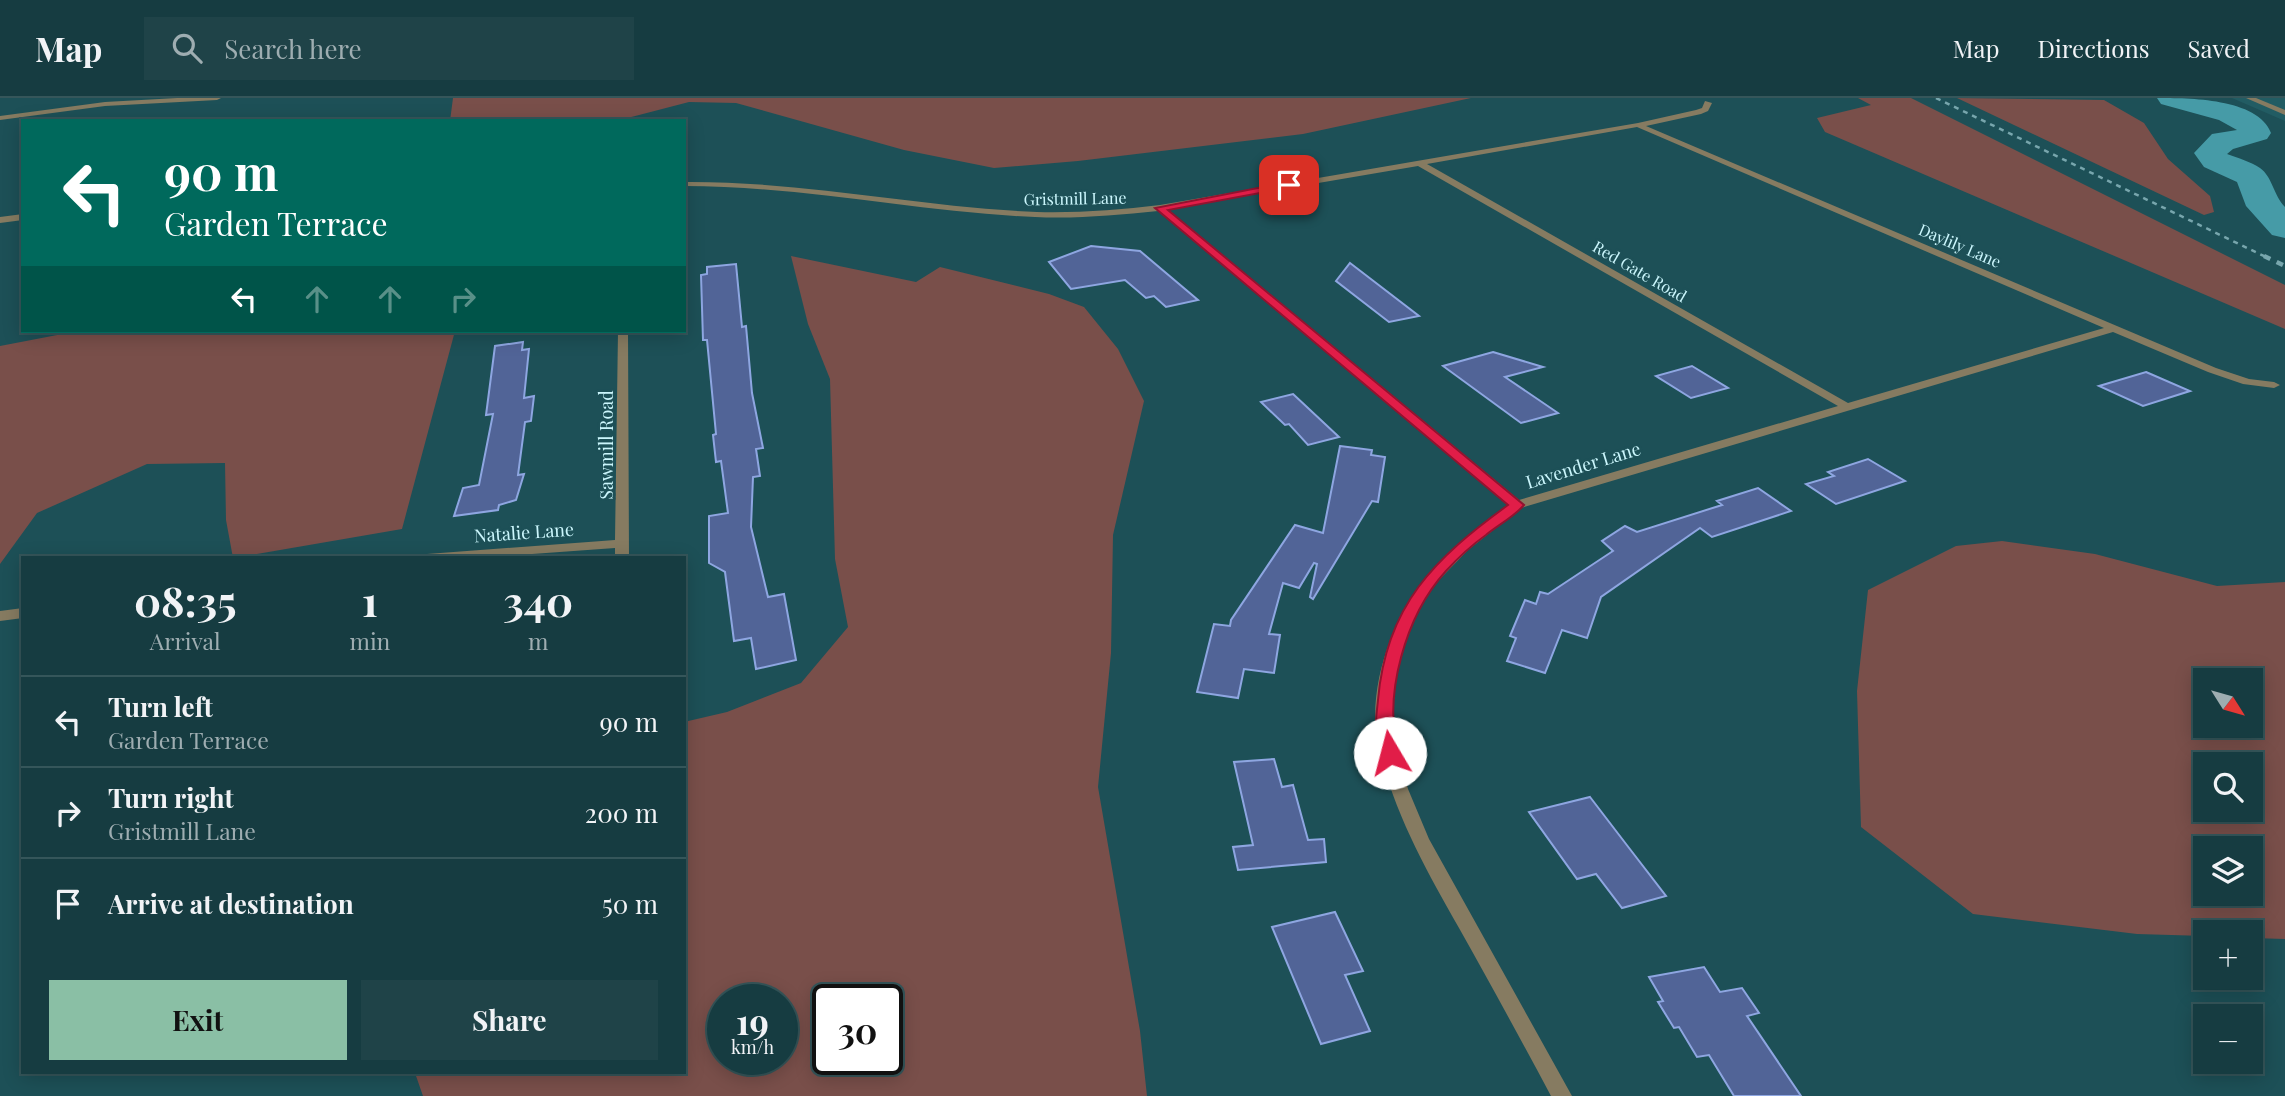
<!DOCTYPE html>
<meta charset="utf-8">
<style>
:root{--surface:#163c41;--page:#1f4348;--text:#f1f3f6;--muted:#9eadb1;--line:#35565a;--accent:#8abfa5}
body{margin:0;font-family:"Playfair Display",serif;background:var(--page);color:var(--text);height:100vh;display:flex;flex-direction:column;font-size:26px;white-space:nowrap}
*{box-sizing:border-box;margin:0}
p{font-size:23px;color:var(--muted)}
.icon{flex:none;width:38px;height:38px;fill:none;stroke:currentColor;stroke-width:2;stroke-linecap:round;stroke-linejoin:round}
.map{position:relative;flex:1;overflow:hidden}
.sheet{position:absolute;left:21px;top:458px;width:665px;height:518px;display:flex;flex-direction:column;background:var(--surface);border-radius:0px;box-shadow:0 4px 18px #0003,0 0 0 2px var(--line)}
.sheet>*{flex:none}
.top-card{position:absolute;left:21px;top:21px;width:665px;height:214px;border-radius:0px;box-shadow:0 4px 18px #0003,0 0 0 2px var(--line);background:#00695c;color:#fff;overflow:hidden}
.needle{width:46px;rotate:127deg}
.fabs{position:absolute;left:2193px;top:570px;display:grid;gap:14px}
.fabs a{display:grid;place-items:center;width:70px;height:70px;border-radius:0px;background:var(--surface);box-shadow:0 4px 18px #0003,0 0 0 2px var(--line);font-size:35px}
.speed{position:absolute;left:707px;top:886px;display:flex;gap:14px;font-size:35px;font-weight:700;text-align:center}
.speed>*{display:grid;place-content:center;width:91px;height:91px;border-radius:50%;background:var(--surface);box-shadow:0 4px 18px #0003,0 0 0 2px var(--line);line-height:1}
.speed small{font-size:18px;font-weight:400}
.speed .limit{border:4px solid #111;border-radius:10px;background:#fff;color:#111}
.pin{position:absolute;display:grid;place-items:center;width:60px;height:60px;color:#fff;margin:-30px;border-radius:14px;box-shadow:0 4px 10px #0006}
.me{position:absolute;width:77px;margin:-38px;rotate:352deg;stroke-linejoin:round;filter:drop-shadow(0 0 5px #0008)}
.turn{display:flex;align-items:center;gap:24px;height:147px;padding:0 28px;font-size:32px}
.turn .icon{width:91px;height:91px;stroke-width:2.5}
.turn b{display:block;font-size:49px;line-height:60px}
.lanes{display:flex;align-items:center;height:66px;padding:0 28px;background:#0003;justify-content:center;gap:35px;direction:ltr}
.lanes .off{opacity:.35}
.eta{display:flex;justify-content:space-evenly;align-items:center;height:119px;text-align:center}
.eta b{font-size:42px;font-weight:700;line-height:49px}
.button{display:flex;gap:14px;margin-top:auto;padding:14px 28px}
.button a{flex:1;height:80px;border-radius:0px;background:var(--accent);color:#111;font-size:28px;font-weight:700;line-height:80px;text-align:center}
.button a+a{background:var(--page);color:var(--text)}
ul{padding:0;list-style:none}
li{display:flex;align-items:center;gap:21px;height:91px;padding:0 28px;border-top:2px solid var(--line)}
li div{flex:1}
li b{display:block;font-size:26px}
li em{font-style:normal}
header{display:flex;align-items:center;gap:42px;box-sizing:border-box;height:98px;padding:0 35px;background:var(--surface);border-bottom:2px solid var(--line)}
header strong{font-size:33px}
nav{display:flex;gap:38px;margin-inline-start:auto;font-size:24px}
.search{width:490px;height:63px;background:var(--page);display:flex;align-items:center;gap:18px;box-sizing:border-box;padding:0 24px;border-radius:0px;color:var(--muted);font-size:26px}
.map>svg:first-child{display:block}
.built{fill:#225c63}
.green{fill:#794f4a;fill-rule:evenodd}
.lines{fill:none;stroke-linecap:round;stroke-linejoin:round}
.river{fill:#469ba7;fill-rule:evenodd}
.building{fill:#516497;stroke:#8ea6e1;stroke-width:2}
.service{fill:#867b61;fill-rule:evenodd}
.minor{fill:#867b61;fill-rule:evenodd}
.rail-far1{stroke:#78a6ad;stroke-width:2.5;stroke-dasharray:5 5;stroke-linecap:butt}
.rail{stroke:#78a6ad;stroke-width:4.5;stroke-dasharray:7 7;stroke-linecap:butt}
.route{fill:#e11d48;stroke:#92132f;stroke-width:2}
.labels{text-anchor:middle;dominant-baseline:central;stroke-width:5;stroke-linejoin:round;paint-order:stroke}
.far-street-label{font-size:16px;fill:#cbf6fc;stroke:#1d5057}
.street-label{font-size:18px;fill:#cbf6fc;stroke:#1d5057}
</style>
<header>
<strong>Map</strong>
<div class="search"><svg class="icon" aria-label="search" viewBox="0 0 24 24"><circle cx="10" cy="10" r="6"/><path d="M15 15l6 6"/></svg>Search here</div>
<nav><a>Map</a><a>Directions</a><a>Saved</a></nav>
</header>
<div class="map">
<svg width="2285" height="998" viewBox="0 0 2285 998">
<rect width="100%" height="100%" fill="#1d5057"/>
<path class="built" d="M2232 0H2285V23Z"/>
<g class="green">
<path d="M453 0H1471L1303 36 1078 63 994 70 904 52 736 5 689 4 616 23H450Z"/>
<path d="M1858 0H1911L2285 187V231L1825 34 1817 20 1871 7Z"/>
<path d="M1957 0 2104 2 2144 25 2168 61 2210 98 2214 114 2204 117Z"/>
<path d="M791 158 916 184 940 169 1049 196 1084 209 1118 251 1144 303 1113 437 1111 555 1098 689 1140 933 1147 998H423L415 975H684V624L727 614 801 585 848 529 835 461 830 281 808 226ZM782 901V961H723V901ZM828 901H887V961H828Z"/>
<path d="M78 233H455L402 431 233 460 226 422 225 365 147 366 37 415 0 466V248Z"/>
<path d="M2002 443 2095 456 2217 488 2285 484V841L2251 840 2250 835H2205V838L2137 836 1973 816 1861 729 1857 593 1868 492 1956 448ZM2205 583H2250V628H2205ZM2205 667H2250V712H2205ZM2205 751H2250V796H2205Z"/>
</g>
<g class="lines">
<path class="river" d="M2157 0C2188 0 2258 0 2271 35L2267 41 2233 51 2227 56C2238 60 2251 64 2260 70 2272 78 2274 98 2285 109V140L2272 137 2246 108 2237 84 2204 69 2194 55 2212 36 2237 32 2219 22 2161 6Z"/>
</g>
<g class="building">
<path d="M1091 148 1140 153 1198 202 1166 209 1154 198 1146 200 1125 182 1071 191 1049 164Z"/>
<path d="M1350 165 1419 218 1389 224 1336 183Z"/>
<path d="M736 166 742 229 746 228 752 295 763 350 756 351 760 378 753 379 751 429 768 499 784 496 796 562 756 571 751 540 734 543 725 474 709 465V418L728 415 721 363 716 364 713 337 716 336 707 242H703L701 177 707 176V169Z"/>
<path d="M523 244 522 252 529 251 524 300 534 298 531 323 525 324 518 377 524 376 516 402 499 407 498 412 454 418 463 390 479 387 493 316 486 317 495 248Z"/>
<path d="M1493 254 1543 269 1505 279 1558 315 1521 325 1443 268Z"/>
<path d="M1692 268 1728 290 1691 300 1656 278Z"/>
<path d="M2146 274 2190 293 2143 308 2099 288Z"/>
<path d="M1293 296 1339 339 1308 347 1289 326 1285 327 1261 304Z"/>
<path d="M1340 348 1372 352 1371 357 1385 359 1378 404 1372 403 1313 501 1310 499 1317 466 1314 465 1299 490 1283 485 1269 536 1280 537 1274 575 1244 571 1238 600 1197 594 1214 526 1230 528 1231 522 1295 427 1323 435Z"/>
<path d="M1868 361 1905 383 1836 406 1806 386 1834 378 1828 374Z"/>
<path d="M1758 390 1791 413 1712 439 1700 430 1601 499 1587 540 1562 532 1545 575 1507 563 1516 540 1510 538 1525 502 1536 506 1540 494 1548 496 1613 453 1602 443 1625 428 1637 434 1722 407 1717 403Z"/>
<path d="M1274 661 1282 689 1293 687 1308 742 1324 741 1326 764 1238 772 1233 749 1253 747 1234 664Z"/>
<path d="M1590 699 1626 746 1666 798 1622 810 1596 776 1577 781 1529 714Z"/>
<path d="M1335 814 1363 873 1345 877 1370 933 1321 946 1272 829Z"/>
<path d="M1704 869 1720 894 1742 890 1759 915 1747 918 1801 998H1734L1709 957 1697 959 1679 929 1674 930 1658 904 1663 903 1649 879Z"/>
</g>
<g class="lines">
<path class="service" d="M2246 0H2256L2285 12V17Z"/>
<g class="minor">
<path d="M177 0H221L217 2 105 8 0 22V18L105 4Z"/>
<path d="M1705 3 1712 5 1708 13 1701 16 1646 28 2216 270 2249 281 2274 284 2280 287 2274 290 2243 286 2208 274 2113 234 1521 410 1468 452 1437 484 1424 501 1414 518 1402 548 1395 588 1392 629 1408 691 1429 741 1572 998H1551C1521 942 1490 885 1459 830 1425 770 1390 708 1377 640 1368 587 1394 515 1429 476 1452 449 1480 428 1509 407L1158 113C1117 117 1076 121 1035 119 918 114 803 88 684 88V84C805 83 918 109 1037 114 1078 115 1119 112 1160 107L1638 25 1696 12 1702 10ZM1637 29 2104 230 1848 305 1427 66ZM1418 68 1838 308 1519 402 1167 111Z"/>
<path d="M23 116V122L0 125V119Z"/>
<path d="M618 233H628L629 460H615V450L477 460H420L427 456 615 442Z"/>
<path d="M23 510V520L0 523V513Z"/>
</g>
<path class="rail-far1" d="M1936 0 2268 160"/>
<path class="rail" d="M2264 158 2285 168"/>
</g>
<path class="route" d="M1289 84 1293 87 1292 89 1168 112 1524 407C1514 419 1498 427 1486 437 1472 447 1457 461 1446 473 1406 517 1382 598 1399 655L1396 660H1383C1372 641 1376 622 1378 602 1386 507 1435 460 1508 407L1155 110Z"/>
<g class="labels">
<g class="far-street-label">
<text transform="translate(1075 100) rotate(-1)">Gristmill Lane</text>
<text transform="translate(1960 147) rotate(23)">Daylily Lane</text>
<text transform="translate(1640 173) rotate(30)">Red Gate Road</text>
</g>
<g class="street-label">
<text transform="translate(606 347) rotate(-90)">Sawmill Road</text>
<text transform="translate(1583 367) rotate(-17)">Lavender Lane</text>
<text transform="translate(524 434) rotate(-4)">Natalie Lane</text>
</g>
</g>
</svg>
<div class="fabs">
<a><svg class="needle" viewBox="-14 -14 28 28"><path d="M0-13l5 13h-10z" fill="#e53935"/><path d="M0 13l5-13h-10z" fill="#9eadb1"/></svg></a>
<a><svg class="icon" aria-label="search" viewBox="0 0 24 24"><circle cx="10" cy="10" r="6"/><path d="M15 15l6 6"/></svg></a>
<a><svg class="icon" aria-label="layers" viewBox="0 0 24 24"><path d="M12 4l9 5-9 5-9-5zM3 14l9 5 9-5"/></svg></a>
<a>+</a>
<a>−</a>
</div>
<div class="speed"><div>19<small>km/h</small></div><div class="limit">30</div></div>
<div class="pin" style="left:1289px;top:87px;background:#d93025"><svg class="icon" aria-label="arrive" viewBox="0 0 24 24"><path d="M6 21V4h12l-3 4 3 4H6"/></svg></div>
<svg class="me" style="left:1390px;top:655px" viewBox="-20 -20 40 40"><circle r="19" fill="#fff"/><path d="M0-13L10 11 0 6-10 11z" fill="#e11d48"/></svg>
<div class="top-card">
<div class="turn"><svg class="icon" aria-label="left" viewBox="0 0 24 24"><path d="M17 20v-9H6M10 6l-5 5 5 5"/></svg><div><b>90 m</b>Garden Terrace</div></div>
<div class="lanes"><svg class="icon" aria-label="left" viewBox="0 0 24 24"><path d="M17 20v-9H6M10 6l-5 5 5 5"/></svg><svg class="icon off" aria-label="ahead" viewBox="0 0 24 24"><path d="M12 20V5M6 11l6-6 6 6"/></svg><svg class="icon off" aria-label="ahead" viewBox="0 0 24 24"><path d="M12 20V5M6 11l6-6 6 6"/></svg><svg class="icon off" aria-label="right" viewBox="0 0 24 24"><path d="M7 20v-9h11M14 6l5 5-5 5"/></svg></div>
</div>
<section class="sheet">
<div class="eta">
<div><b>08:35</b><p>Arrival</p></div>
<div><b>1</b><p>min</p></div>
<div><b>340</b><p>m</p></div>
</div>
<ul>
<li><svg class="icon" aria-label="left" viewBox="0 0 24 24"><path d="M17 20v-9H6M10 6l-5 5 5 5"/></svg><div><b>Turn left</b><p>Garden Terrace</p></div><em>90 m</em></li>
<li><svg class="icon" aria-label="right" viewBox="0 0 24 24"><path d="M7 20v-9h11M14 6l5 5-5 5"/></svg><div><b>Turn right</b><p>Gristmill Lane</p></div><em>200 m</em></li>
<li><svg class="icon" aria-label="arrive" viewBox="0 0 24 24"><path d="M6 21V4h12l-3 4 3 4H6"/></svg><div><b>Arrive at destination</b></div><em>50 m</em></li>
</ul>
<div class="button"><a>Exit</a><a>Share</a></div>
</section>
</div>
